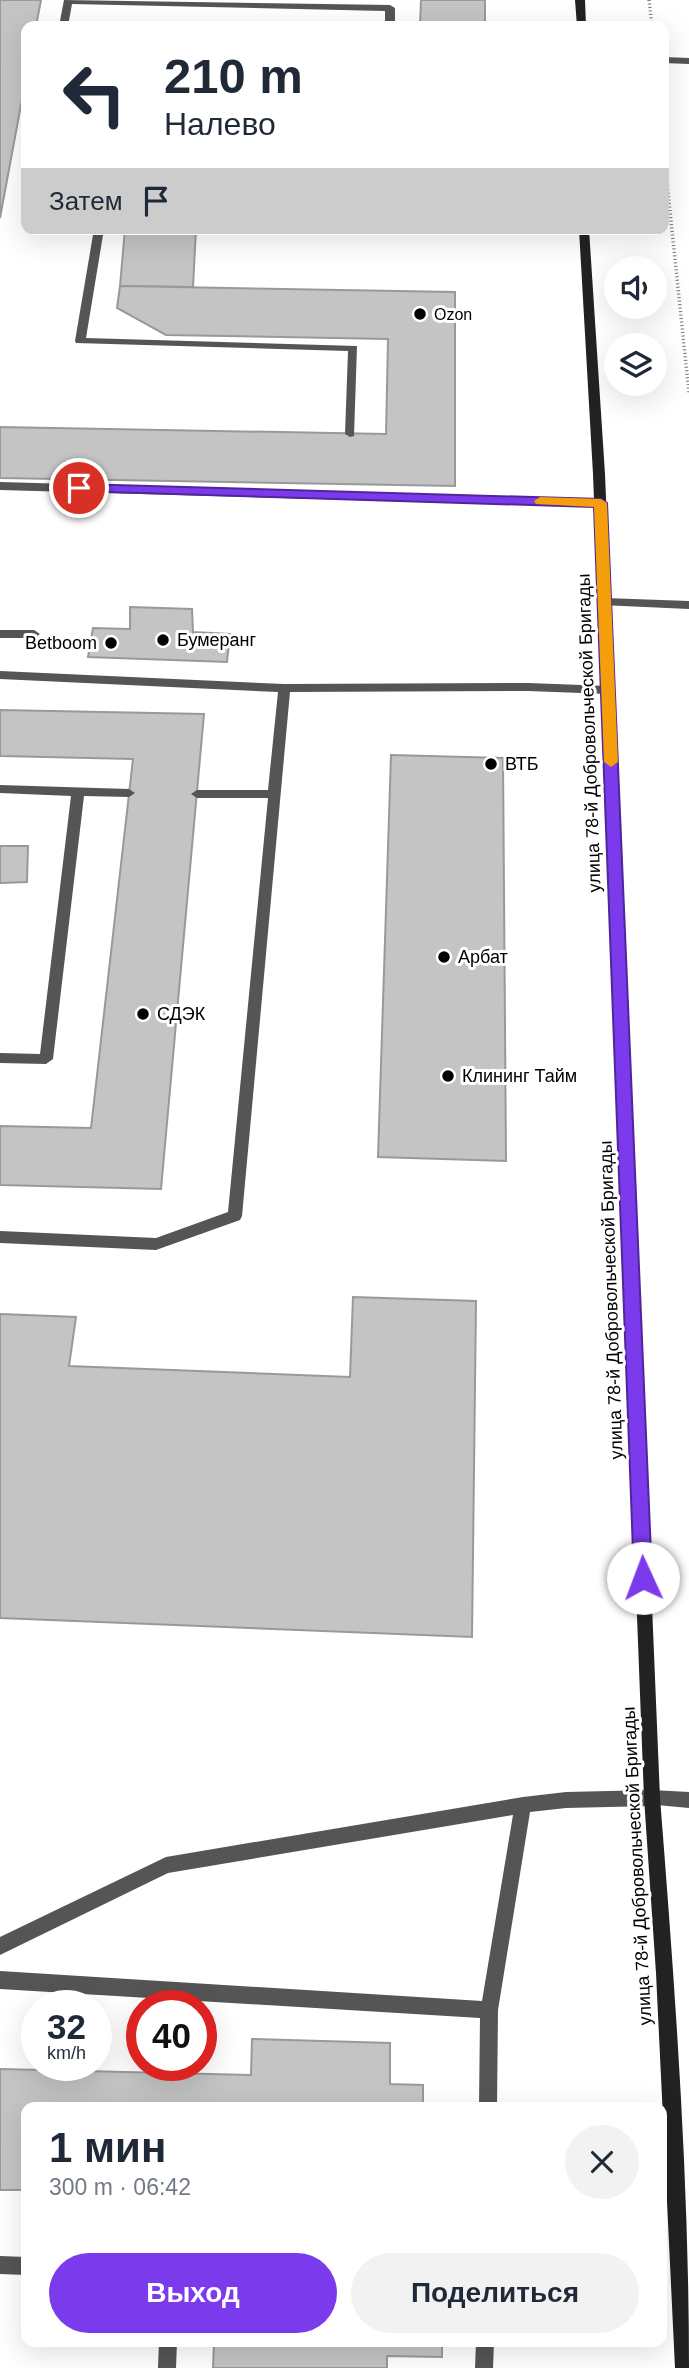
<!DOCTYPE html>
<html lang="ru">
<meta charset="utf-8">
<style>
:root{--surface:#fff;--page:#f2f2f3;--text:#1f2937;--muted:#747a83;--accent:#7c3aed}
body{margin:0;font-family:Arial,sans-serif;background:var(--page);color:var(--text);height:100vh;display:flex;flex-direction:column;font-size:26px;white-space:nowrap}
*{box-sizing:border-box;margin:0}
p{font-size:23px;color:var(--muted)}
.icon{flex:none;width:38px;height:38px;fill:none;stroke:currentColor;stroke-width:2;stroke-linecap:round;stroke-linejoin:round}
.map{position:relative;flex:1;overflow:hidden}
.drawer{position:absolute;left:21px;top:2102px;width:646px;height:245px;display:flex;flex-direction:column;background:var(--surface);border-radius:14px;box-shadow:0 7px 28px #0002}
.drawer>*{flex:none}
.banner{position:absolute;left:21px;top:21px;width:648px;height:214px;border-radius:14px;box-shadow:0 7px 28px #0002;background:#fff;color:var(--text);overflow:hidden}
.tools{position:absolute;left:604px;top:256px;display:grid;gap:14px}
.tools a{display:grid;place-items:center;width:63px;height:63px;border-radius:50%;background:var(--surface);box-shadow:0 7px 28px #0002;font-size:35px}
.speed{position:absolute;left:21px;top:1990px;display:flex;gap:14px;font-size:35px;font-weight:700;text-align:center}
.speed>*{display:grid;place-content:center;width:91px;height:91px;border-radius:50%;background:var(--surface);box-shadow:0 7px 28px #0002;line-height:1}
.speed small{font-size:18px;font-weight:400}
.speed .limit{border:10px solid #d22;background:#fff;color:#111}
.pin{position:absolute;display:grid;place-items:center;width:60px;height:60px;color:#fff;margin:-30px;border:4px solid #fff;border-radius:50%;box-shadow:0 2px 7px #0007}
.me{position:absolute;width:77px;margin:-38px;rotate:358deg;stroke-linejoin:round;filter:drop-shadow(0 0 5px #0008)}
.turn{display:flex;align-items:center;gap:24px;height:147px;padding:0 28px;font-size:32px}
.turn .icon{width:91px;height:91px;stroke-width:2.5}
.turn b{display:block;font-size:49px;line-height:60px}
.then{display:flex;align-items:center;height:66px;padding:0 28px;background:#0003;gap:14px;font-size:26px}
.round{display:grid;place-items:center;flex:none;width:74px;height:74px;border-radius:37px;background:var(--page)}
.summary{display:flex;align-items:center;justify-content:space-between;height:119px;padding:0 28px}
h1{font-size:42px;font-weight:600;line-height:52px}
.action{display:flex;gap:14px;margin-top:auto;padding:14px 28px}
.action a{flex:1;height:80px;border-radius:42px;background:var(--accent);color:#fff;font-size:28px;font-weight:600;line-height:80px;text-align:center}
.action a+a{background:var(--page);color:var(--text)}
.map>svg:first-child{display:block}
.building{fill:#c4c4c4;stroke:#999;stroke-width:2}
.lines{fill:none;stroke-linecap:round;stroke-linejoin:round}
.path{stroke:#777;stroke-width:3.5;stroke-dasharray:1 2.5;stroke-linecap:butt}
.lane{fill:#555;fill-rule:evenodd}
.street{fill:#555;fill-rule:evenodd}
.secondary{fill:#222;fill-rule:evenodd}
.route{fill:#7c3aed;stroke:#51269a;stroke-width:2}
.slow{fill:#f59e0b}
.poi-dot{fill:#000;stroke:#fff;stroke-width:2.5}
.labels{text-anchor:middle;dominant-baseline:central;stroke-width:6;stroke-linejoin:round;paint-order:stroke}
.far-poi-label{font-size:16px;fill:#000;stroke:#fff;text-anchor:start}
.poi-label{font-size:18px;fill:#000;stroke:#fff;text-anchor:start}
.street-label{font-size:18px;fill:#000;stroke:#fff}
</style>
<div class="map">
<svg width="689" height="2368" viewBox="0 0 689 2368">
<rect width="100%" height="100%" fill="#fff"/>
<g class="building">
<path d="M0 0H41L36 26H26V78L0 218Z"/>
<path d="M421 0H485V26H420Z"/>
<path d="M125 229H196L193 287 120 286Z"/>
<path d="M120 286 455 292V486L0 478V427L386 434 388 339 166 335 117 308Z"/>
<path d="M130 607 192 609 193 632 230 634 227 662 88 657 93 628 130 629Z"/>
<path d="M0 710 204 714 161 1189 0 1185V1126L91 1128 133 759 0 756Z"/>
<path d="M391 755 503 758 506 1161 378 1157Z"/>
<path d="M0 846H28L27 882 0 883Z"/>
<path d="M353 1297 476 1301 472 1637 0 1618V1314L76 1317 69 1366 350 1377Z"/>
<path d="M252 2039 390 2043V2084L423 2085V2107H26V2190H0V2069L251 2075Z"/>
<path d="M214 2342H442V2357L387 2356V2368H213Z"/>
</g>
<g class="lines">
<g class="path">
<path d="M649 0 652 26"/>
<path d="M663 144 689 393"/>
</g>
<g class="lane">
<path d="M64 0 390 5 395 8V26H385V11L72 4 68 26H59Z"/>
<path d="M663 57 689 58V64L663 63Z"/>
<path d="M94 229H104L86 338 357 346 354 436 350 437 345 434 348 351 76 343 75 341Z"/>
<path d="M0 482 601 499 607 503 601 507 0 490Z"/>
<path d="M605 598 689 601V609L601 605V599Z"/>
<path d="M0 630H34L40 634 34 638H0Z"/>
<path d="M0 671 284 684 528 683 608 686 614 690 608 694 528 691 290 692 242 1216 240 1220 156 1250 0 1243V1231L156 1238 228 1212 268 798H197L191 794 197 790H268L278 692 0 679Z"/>
<path d="M0 785 129 789 135 793 129 797 84 796 53 1059 46 1064 0 1063V1053L40 1054 71 796 0 793Z"/>
<path d="M652 1790 658 1792 660 1798 658 1804 652 1806 566 1808 530 1812 498 2010 497 2107H479L480 2018 0 1989V1971L482 2001 513 1815 168 1873 0 1955V1937L166 1857 523 1797 566 1792Z"/>
<path d="M0 2256 26 2257V2275L0 2274Z"/>
<path d="M159 2342H177L176 2368H158Z"/>
<path d="M476 2342H494L493 2368H475Z"/>
</g>
<path class="street" d="M652 1790 689 1792V1808L646 1804 644 1798 646 1792Z"/>
<g class="secondary">
<path d="M575 0H585L586 26H577Z"/>
<path d="M579 229H589L605 474 660 1798C675 1988 689 2178 689 2368H675L656 1973 644 1798 593 474Z"/>
</g>
</g>
<path class="route" d="M79 484 601 499 607 503 652 1578 650 1584 643 1586 637 1584 634 1578 594 507 75 491V485Z"/>
<path class="slow" d="M540 497 601 499 607 503 618 762 611 767 604 762 594 507 536 504 534 501Z"/>
<g class="poi-dot">
<circle cx="420" cy="314" r="7"/>
<circle cx="163" cy="640" r="7"/>
<circle cx="111" cy="643" r="7"/>
<circle cx="491" cy="764" r="7"/>
<circle cx="444" cy="957" r="7"/>
<circle cx="143" cy="1014" r="7"/>
<circle cx="448" cy="1076" r="7"/>
</g>
<g class="labels">
<g class="far-poi-label">
<text x="434" y="314">Ozon</text>
</g>
<g class="poi-label">
<text x="177" y="640">Бумеранг</text>
<text x="97" y="643" text-anchor="end">Betboom</text>
<text x="505" y="764">ВТБ</text>
<text x="458" y="957">Арбат</text>
<text x="157" y="1014">СДЭК</text>
<text x="462" y="1076">Клининг Тайм</text>
</g>
<g class="street-label">
<text transform="translate(589 733) rotate(-92)">улица 78-й Добровольческой Бригады</text>
<text transform="translate(611 1300) rotate(-92)">улица 78-й Добровольческой Бригады</text>
<text transform="translate(637 1866) rotate(-93)">улица 78-й Добровольческой Бригады</text>
</g>
</g>
</svg>
<div class="tools">
<a><svg class="icon" aria-label="sound" viewBox="0 0 24 24"><path d="M4 9h4l5-4v14l-5-4H4zM17 9q2 3 0 6"/></svg></a>
<a><svg class="icon" aria-label="layers" viewBox="0 0 24 24"><path d="M12 4l9 5-9 5-9-5zM3 14l9 5 9-5"/></svg></a>
</div>
<div class="speed"><div>32<small>km/h</small></div><div class="limit">40</div></div>
<div class="pin" style="left:79px;top:488px;background:#d93025"><svg class="icon" aria-label="arrive" viewBox="0 0 24 24"><path d="M6 21V4h12l-3 4 3 4H6"/></svg></div>
<svg class="me" style="left:643px;top:1578px" viewBox="-20 -20 40 40"><circle r="19" fill="#fff"/><path d="M0-13L10 11 0 6-10 11z" fill="#7c3aed"/></svg>
<div class="banner">
<div class="turn"><svg class="icon" aria-label="left" viewBox="0 0 24 24"><path d="M17 20v-9H6M10 6l-5 5 5 5"/></svg><div><b>210 m</b>Налево</div></div>
<div class="then">Затем<svg class="icon" aria-label="arrive" viewBox="0 0 24 24"><path d="M6 21V4h12l-3 4 3 4H6"/></svg></div>
</div>
<section class="drawer">
<div class="summary"><div><h1>1 мин</h1><p>300 m · 06:42</p></div><a class="round"><svg class="icon" aria-label="close" viewBox="0 0 24 24"><path d="M6 6l12 12M18 6L6 18"/></svg></a></div>
<div class="action"><a>Выход</a><a>Поделиться</a></div>
</section>
</div>
